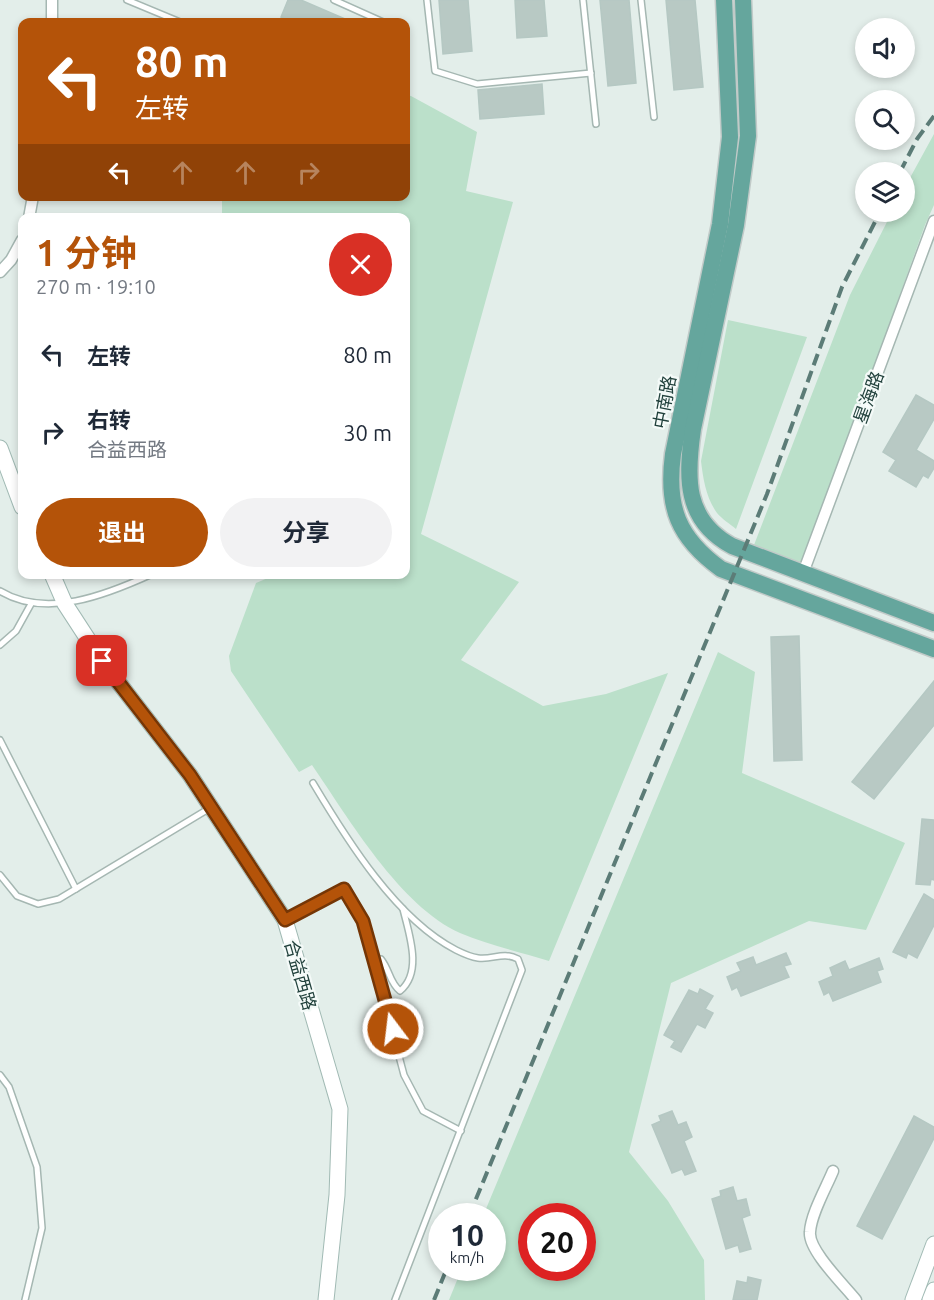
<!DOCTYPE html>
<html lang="zh">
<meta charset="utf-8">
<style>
:root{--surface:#fff;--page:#f2f2f3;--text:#1f2937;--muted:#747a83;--accent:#b45309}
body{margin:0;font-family:Ubuntu,"Noto Sans SC",sans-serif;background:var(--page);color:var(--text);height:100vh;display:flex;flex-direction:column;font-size:22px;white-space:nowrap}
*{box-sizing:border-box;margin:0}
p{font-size:20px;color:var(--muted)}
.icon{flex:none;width:33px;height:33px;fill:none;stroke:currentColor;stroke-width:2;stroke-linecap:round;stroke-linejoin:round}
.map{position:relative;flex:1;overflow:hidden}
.drawer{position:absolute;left:18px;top:213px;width:392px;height:366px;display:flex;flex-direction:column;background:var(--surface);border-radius:12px;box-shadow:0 3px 9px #0003}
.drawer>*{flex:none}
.top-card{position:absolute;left:18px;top:18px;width:392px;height:183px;border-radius:12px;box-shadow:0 3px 9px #0003;background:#b45309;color:#fff;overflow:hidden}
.fabs{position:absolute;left:855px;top:18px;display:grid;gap:12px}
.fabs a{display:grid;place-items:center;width:60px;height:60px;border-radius:50%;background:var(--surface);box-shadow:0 3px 9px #0003;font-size:30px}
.speed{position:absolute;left:428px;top:1203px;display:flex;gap:12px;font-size:30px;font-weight:700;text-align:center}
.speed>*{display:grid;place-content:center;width:78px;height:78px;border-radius:50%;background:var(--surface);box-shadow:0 3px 9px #0003;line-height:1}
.speed small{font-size:15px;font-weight:400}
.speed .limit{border:9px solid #d22;background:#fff;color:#111}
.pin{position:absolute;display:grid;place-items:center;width:51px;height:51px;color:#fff;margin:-26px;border-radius:12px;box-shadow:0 3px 9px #0006}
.me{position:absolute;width:66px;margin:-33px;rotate:345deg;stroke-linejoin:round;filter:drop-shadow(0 0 4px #0008)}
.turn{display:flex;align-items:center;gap:21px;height:126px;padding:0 18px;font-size:27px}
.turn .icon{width:78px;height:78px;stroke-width:2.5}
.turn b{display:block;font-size:42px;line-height:51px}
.lanes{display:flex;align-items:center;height:57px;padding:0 18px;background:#0003;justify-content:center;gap:30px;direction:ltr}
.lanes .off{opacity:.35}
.round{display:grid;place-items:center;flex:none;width:63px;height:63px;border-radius:32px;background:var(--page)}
.headline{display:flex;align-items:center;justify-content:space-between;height:102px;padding:0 18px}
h1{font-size:36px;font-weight:700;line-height:45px;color:var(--accent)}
.action{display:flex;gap:12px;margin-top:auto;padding:12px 18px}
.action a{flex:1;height:69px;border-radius:36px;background:var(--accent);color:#fff;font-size:24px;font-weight:700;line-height:69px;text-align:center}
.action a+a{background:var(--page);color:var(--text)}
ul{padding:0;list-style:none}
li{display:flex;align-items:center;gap:18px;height:78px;padding:0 18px}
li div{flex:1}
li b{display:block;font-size:22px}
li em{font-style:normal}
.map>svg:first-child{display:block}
.green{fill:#bbe0ca;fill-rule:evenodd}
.building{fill:#b8c9c4;stroke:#b5c8c3;stroke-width:1.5}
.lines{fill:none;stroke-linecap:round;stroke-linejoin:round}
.lane-casing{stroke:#a5b7b2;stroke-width:8}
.street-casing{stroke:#a5b7b2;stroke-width:13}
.secondary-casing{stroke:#a1bab4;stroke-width:17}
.primary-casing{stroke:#c1cac8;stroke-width:19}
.lane{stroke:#fff;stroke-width:5}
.street{stroke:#fff;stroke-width:10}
.secondary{stroke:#fff;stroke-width:15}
.primary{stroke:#65a69d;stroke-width:16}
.rail{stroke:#5c7c77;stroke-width:4;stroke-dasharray:12 6;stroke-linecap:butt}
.route-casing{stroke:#753606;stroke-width:15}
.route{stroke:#b45309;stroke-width:10}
.labels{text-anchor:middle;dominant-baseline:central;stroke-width:4.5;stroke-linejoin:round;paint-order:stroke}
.street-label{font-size:18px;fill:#21413c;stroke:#f4faf8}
</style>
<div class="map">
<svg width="934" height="1300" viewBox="0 0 934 1300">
<rect width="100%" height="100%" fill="#e3eeea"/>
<g class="green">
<path d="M405 95 411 96 477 132 466 191 513 202 421 534 519 582 461 660 543 706 606 694 668 673 549 961C520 952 488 945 460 933 400 906 349 819 312 765L299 772 231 671 229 656 256 583 275 575 405 574V218L222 217V197L405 196Z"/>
<path d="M934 134V205L925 225 803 564 754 545 850 295 892 212H904L905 187Z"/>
<path d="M728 320 807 337 736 529C730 524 722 519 717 513 706 498 703 478 701 461Z"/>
<path d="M718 652 755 672 742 773 905 843 866 930 809 921 671 983 629 1152 668 1201 704 1260 705 1300H449L462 1268H492V1216H483ZM531 1216H582V1268H531Z"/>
</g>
<g class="building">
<path d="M288 0H301L352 22H293L281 17Z"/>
<path d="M439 0H468L472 51 443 54Z"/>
<path d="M515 0H544L547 36 517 38Z"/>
<path d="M600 0H629L636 83 608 86Z"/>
<path d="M666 0H695L703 87 674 90Z"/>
<path d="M542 84 544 114 480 119 478 90Z"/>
<path d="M916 395 934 405V419L916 450 934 461V468L928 478 923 475 916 487 889 471 896 460 883 452Z"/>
<path d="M799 636 802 760 774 761 771 637Z"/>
<path d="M934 681V725L874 799 852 782Z"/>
<path d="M922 819 934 820V880L931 879 930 885 916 884Z"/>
<path d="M924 894 934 900V925L917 958 908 953 906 958 893 952Z"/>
<path d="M786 953 791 964 784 966 789 977 741 996 737 987 732 990 727 977 741 971 737 963 753 957 756 965Z"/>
<path d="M879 958 883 969 877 971 881 982 833 1001 829 992 824 995 819 982 833 976 830 968 845 961 849 970Z"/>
<path d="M700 989 713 996 705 1009 713 1013 705 1028 697 1024 681 1052 671 1047 675 1041 664 1035 689 990 698 994Z"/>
<path d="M672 1111 678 1125 686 1122 692 1137 684 1141 696 1171 685 1175 682 1169 672 1173 652 1125 661 1121 659 1116Z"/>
<path d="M914 1116 934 1127V1138L882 1239 857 1226Z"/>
<path d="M733 1187 737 1201 746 1199 750 1215 742 1218 751 1249 740 1252 738 1245 726 1249 712 1199 721 1196 720 1191Z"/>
<path d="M748 1277 761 1280 757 1300H733L737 1281 747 1283Z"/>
</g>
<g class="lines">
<defs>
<g id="lane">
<path d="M127 0 180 22"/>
<path d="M334 0 383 22"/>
<path d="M427 0 435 71 477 84 591 73"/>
<path d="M583 0 596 124"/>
<path d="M641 0 654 117"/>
<path d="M0 591C46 619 106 595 152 574"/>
<path d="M0 645 16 631 31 604"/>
<path d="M0 740 76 889"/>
<path d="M313 783C347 840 396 919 456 950 462 953 471 957 478 958 494 960 502 951 518 959L522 970 395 1300"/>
<path d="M0 875 17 896 38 904 59 899 210 808"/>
<path d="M286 919 344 889 363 921 404 1075 423 1111 461 1131"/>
<path d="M374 959H381C390 970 389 982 400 991 423 972 409 934 403 909"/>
<path d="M0 1075 9 1087 37 1167 42 1228 25 1300"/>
</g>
<g id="street">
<path d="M52 0V22"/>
<path d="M29 218 33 196"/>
<path d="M0 272 11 260 22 240"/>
<path d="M803 573 934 221"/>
<path d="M833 1171C826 1188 811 1214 810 1232 808 1250 844 1285 856 1300"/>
</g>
<g id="secondary">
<path d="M0 448 22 507"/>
<path d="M52 574 65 604 102 661 190 775 285 920 340 1109 337 1195 326 1300"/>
<path d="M913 1300 934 1244"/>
<path d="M930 1300 934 1290"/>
</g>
<g id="primary">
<path d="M724 0 730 137 720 224 673 454C666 507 678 538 721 569L934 649"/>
<path d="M743 0 748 136 736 225 693 429C686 477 684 520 732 546L934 623"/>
</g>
</defs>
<use href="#lane" class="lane-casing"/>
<use href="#street" class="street-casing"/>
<use href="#secondary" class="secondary-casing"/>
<use href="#primary" class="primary-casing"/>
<use href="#lane" class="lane"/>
<use href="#street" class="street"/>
<use href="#secondary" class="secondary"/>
<use href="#primary" class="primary"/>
<g class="rail">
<path d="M900 172 917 139 934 116"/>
<path d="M469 1216 767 494 842 287 880 212"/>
<path d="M434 1300 447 1268"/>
</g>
</g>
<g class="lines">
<defs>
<path id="route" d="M102 661 190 775 285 920 344 889 363 921 393 1029"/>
</defs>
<use href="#route" class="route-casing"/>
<use href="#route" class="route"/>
</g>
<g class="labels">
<g class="street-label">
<text transform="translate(868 397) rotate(-70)">星海路</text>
<text transform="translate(664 402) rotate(-79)">中南路</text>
<text transform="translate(301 975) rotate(74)">合益西路</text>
</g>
</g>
</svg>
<div class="fabs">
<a><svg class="icon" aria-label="sound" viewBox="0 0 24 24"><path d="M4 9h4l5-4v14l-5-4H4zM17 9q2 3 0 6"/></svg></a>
<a><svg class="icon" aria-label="search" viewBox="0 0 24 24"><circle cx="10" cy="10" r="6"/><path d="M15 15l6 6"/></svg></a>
<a><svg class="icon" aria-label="layers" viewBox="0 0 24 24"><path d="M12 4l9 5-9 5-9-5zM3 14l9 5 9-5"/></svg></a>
</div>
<div class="speed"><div>10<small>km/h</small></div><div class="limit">20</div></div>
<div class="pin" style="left:102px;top:661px;background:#d93025"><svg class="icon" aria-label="arrive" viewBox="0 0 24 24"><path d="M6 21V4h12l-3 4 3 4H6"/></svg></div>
<svg class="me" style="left:393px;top:1029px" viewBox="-20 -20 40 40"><circle r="17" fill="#b45309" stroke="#fff" stroke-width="3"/><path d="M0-11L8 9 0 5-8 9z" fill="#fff"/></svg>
<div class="top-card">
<div class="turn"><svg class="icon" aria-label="left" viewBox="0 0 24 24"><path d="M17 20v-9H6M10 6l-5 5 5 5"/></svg><div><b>80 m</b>左转</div></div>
<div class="lanes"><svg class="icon" aria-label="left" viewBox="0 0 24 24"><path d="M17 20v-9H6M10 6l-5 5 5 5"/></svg><svg class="icon off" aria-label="ahead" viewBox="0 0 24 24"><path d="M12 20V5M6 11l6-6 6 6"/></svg><svg class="icon off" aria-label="ahead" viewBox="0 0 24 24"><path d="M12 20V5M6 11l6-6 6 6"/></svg><svg class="icon off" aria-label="right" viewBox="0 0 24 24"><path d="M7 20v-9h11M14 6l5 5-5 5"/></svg></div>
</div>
<section class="drawer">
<div class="headline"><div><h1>1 分钟</h1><p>270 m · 19:10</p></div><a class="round" style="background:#d93025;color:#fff"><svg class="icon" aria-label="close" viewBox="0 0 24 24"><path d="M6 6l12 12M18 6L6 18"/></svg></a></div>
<ul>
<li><svg class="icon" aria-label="left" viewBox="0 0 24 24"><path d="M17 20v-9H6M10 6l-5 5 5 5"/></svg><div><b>左转</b></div><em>80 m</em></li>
<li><svg class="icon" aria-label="right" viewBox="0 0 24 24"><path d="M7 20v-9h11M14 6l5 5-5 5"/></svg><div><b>右转</b><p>合益西路</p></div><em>30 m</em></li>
</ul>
<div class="action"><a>退出</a><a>分享</a></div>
</section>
</div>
